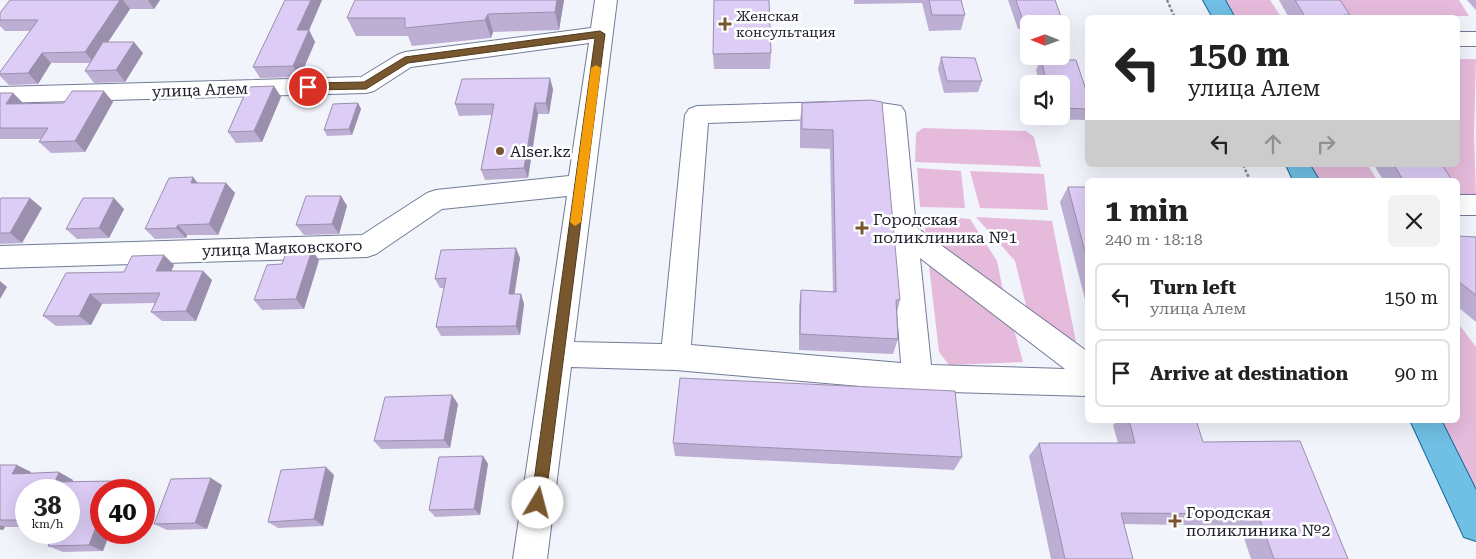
<!DOCTYPE html>
<meta charset="utf-8">
<style>
:root{--surface:#fff;--page:#f2f2f2;--text:#222;--muted:#767676;--line:#e0e0e0}
body{margin:0;font-family:"Roboto Serif",serif;background:var(--page);color:var(--text);height:100vh;display:flex;flex-direction:column;font-size:19px;white-space:nowrap}
*{box-sizing:border-box;margin:0}
p{font-size:16px;color:var(--muted)}
.icon{flex:none;width:28px;height:28px;fill:none;stroke:currentColor;stroke-width:2;stroke-linecap:round;stroke-linejoin:round}
.map{position:relative;flex:1;overflow:hidden}
.sheet{position:absolute;left:1085px;top:178px;width:375px;height:245px;display:flex;flex-direction:column;background:var(--surface);border-radius:8px;box-shadow:0 5px 20px #0002}
.sheet>*{flex:none}
.guide{position:absolute;left:1085px;top:15px;width:375px;height:152px;border-radius:8px;box-shadow:0 5px 20px #0002;background:#fff;color:var(--text);overflow:hidden}
.needle{width:32px;rotate:271deg}
.tools{position:absolute;left:1020px;top:15px;display:grid;gap:10px}
.tools a{display:grid;place-items:center;width:50px;height:50px;border-radius:8px;background:var(--surface);box-shadow:0 5px 20px #0002;font-size:25px}
.speed{position:absolute;left:15px;top:479px;display:flex;gap:10px;font-size:25px;font-weight:700;text-align:center}
.speed>*{display:grid;place-content:center;width:65px;height:65px;border-radius:50%;background:var(--surface);box-shadow:0 5px 20px #0002;line-height:1}
.speed small{font-size:12px;font-weight:400}
.speed .limit{border:8px solid #d22;background:#fff;color:#111}
.pin{position:absolute;display:grid;place-items:center;width:42px;height:42px;color:#fff;margin:-21px;border:2px solid #fff;border-radius:50%;box-shadow:0 1px 5px #0007}
.me{position:absolute;width:55px;margin:-28px;rotate:8deg;stroke-linejoin:round;filter:drop-shadow(0 0 4px #0008)}
.turn{display:flex;align-items:center;gap:18px;height:105px;padding:0 20px;font-size:22px}
.turn .icon{width:65px;height:65px;stroke-width:2.5}
.turn b{display:block;font-size:35px;line-height:42px}
.lanes{display:flex;align-items:center;height:48px;padding:0 20px;background:#0003;justify-content:center;gap:25px;direction:ltr}
.lanes .off{opacity:.35}
.round{display:grid;place-items:center;flex:none;width:52px;height:52px;border-radius:8px;background:var(--page)}
.head{display:flex;align-items:center;justify-content:space-between;height:85px;padding:0 20px}
h1{font-size:30px;font-weight:700;line-height:38px}
ul{padding:0;list-style:none}
li{display:flex;align-items:center;gap:15px;height:68px;margin:0 10px 8px;padding:0 10px;border:2px solid var(--line);border-radius:8px}
li div{flex:1}
li b{display:block;font-size:19px}
li em{font-style:normal}
.map>svg:first-child{display:block}
.green{fill:#e5badb}
.lines{fill:none;stroke-linecap:round;stroke-linejoin:round}
.minor-casing{stroke:#727b97;stroke-width:2}
.major-casing{stroke:#146b97;stroke-width:2}
.path{stroke:#868992;stroke-width:2.5;stroke-dasharray:3 2;stroke-linecap:butt}
.minor{fill:#fff;fill-rule:evenodd}
.major{fill:#70bfe4;fill-rule:evenodd}
.wall{fill:#bdafd4}
.shaded-wall{fill:#9a8fac}
.building{fill:#dcccf6;stroke:#9a8fac}
.route{fill:#78572e;stroke:#4e391e}
.slow{fill:#f59e0b}
.poi-dot{fill:#78572e;stroke:#fff;stroke-width:2}
.labels{text-anchor:middle;dominant-baseline:central;stroke-width:5;stroke-linejoin:round;paint-order:stroke}
.far-poi-label{font-size:14px;fill:#1b1e2a;stroke:#fff;text-anchor:start}
.street-label{font-size:16px;fill:#1b1e2a;stroke:#fff}
.poi-label{font-size:16px;fill:#1b1e2a;stroke:#fff;text-anchor:start}
</style>
<div class="map">
<svg width="1476" height="559" viewBox="0 0 1476 559">
<rect width="100%" height="100%" fill="#f2f4fb"/>
<g class="green">
<path d="M1218 0H1270L1281 17H1227Z"/>
<path d="M1331 0H1459L1469 16 1342 17Z"/>
<path d="M1458 59H1476L1474 134 1476 196H1458V180H1448L1439 165H1458Z"/>
<path d="M923 128 1026 131 1034 137 1041 167 915 162 916 133Z"/>
<path d="M1301 165H1368L1377 180H1309Z"/>
<path d="M917 168 961 171 965 208 920 207Z"/>
<path d="M970 171 1044 174 1048 210 980 208Z"/>
<path d="M924 215 970 219 997 261 1004 295 926 239Z"/>
<path d="M976 217 1052 221 1078 352 1030 321 1015 261Z"/>
<path d="M928 257 1013 326 1023 362 949 365 939 352Z"/>
<path d="M1458 323 1476 347V498L1438 420H1458Z"/>
</g>
<g class="lines">
<defs>
<g id="minor">
<path d="M595 0H617L574 342 662 344 685 115 689 109 697 106 868 101 901 106 905 112 916 227 1088 352V396L917 391 675 370 571 367 547 559H513L567 196 442 209 376 254 367 257 0 268V246L362 235 427 193 436 190 569 176 589 43 411 67 374 91 366 93 0 103V87L361 77 397 55 405 52 591 28ZM868 117 882 119 901 363 691 345 708 123ZM920 258 1065 369 931 365Z"/>
<rect x="1458" y="32" width="18" height="14"/>
<rect x="1458" y="195" width="18" height="20"/>
</g>
<g id="major">
<path d="M1203 0H1225L1235 18H1213Z"/>
<path d="M1286 165H1310L1319 180H1293Z"/>
<path d="M1410 420H1441L1476 490V541L1464 537Z"/>
</g>
</defs>
<use href="#minor" class="minor-casing"/>
<use href="#major" class="major-casing"/>
<g class="path">
<path d="M1167 0 1175 18"/>
<path d="M1243 165 1250 180"/>
</g>
<use href="#minor" class="minor"/>
<use href="#major" class="major"/>
</g>
<g class="wall">
<path d="M10 0H160L154 9H130L108 42 143 53 125 82 94 83 85 71 90 63H51L38 84 9 85 0 76V72L30 31H5L0 26V13Z"/>
<path d="M285 0H322L309 30 315 42 300 77 260 78 253 67Z"/>
<path d="M355 0H564L559 30 493 32 491 38 412 46 408 36H356L347 18Z"/>
<path d="M854 0H961L965 15 961 30 929 31 922 3 854 4Z"/>
<path d="M1008 0H1055L1061 17 1059 24H1029V29H1018Z"/>
<path d="M1279 0H1340L1350 15 1348 18H1289Z"/>
<path d="M1467 0H1476V10Z"/>
<path d="M771 53 770 69H714L713 54Z"/>
<path d="M941 57 982 81 978 92 944 93 938 69Z"/>
<path d="M1041 59 1088 96V116L1086 120 1049 119 1048 116H1061V84H1040L1036 70Z"/>
<path d="M274 86 281 97 262 142 236 143 228 132Z"/>
<path d="M553 89 549 114H538L528 178 485 180 481 170 492 115 459 116 455 104Z"/>
<path d="M0 93H13L24 104 113 102 85 152 51 153 39 142 42 139H0Z"/>
<path d="M871 100 900 300 897 313 898 339 893 354 799 350V306L801 290 833 292 830 149 800 148V121L802 103Z"/>
<path d="M358 103 361 109 352 135 327 136 324 130Z"/>
<path d="M1374 165H1442L1452 180H1383Z"/>
<path d="M198 183H226L235 193 218 235H187L186 238 155 239 145 229Z"/>
<path d="M1068 187H1088V311L1060 202Z"/>
<path d="M341 196 347 206 339 234 304 235 296 225Z"/>
<path d="M0 200 42 208 22 243 0 244Z"/>
<path d="M124 209 109 238 77 239 66 229Z"/>
<path d="M1458 236 1476 237V322L1458 307Z"/>
<path d="M520 258 514 294H521L524 304 520 335 441 336 436 327 444 288H440L435 279Z"/>
<path d="M319 260 304 309 262 310 254 300Z"/>
<path d="M174 265 171 271H203L212 280 196 321H162L151 312 155 303 102 304 91 325 56 326 43 316 124 272Z"/>
<path d="M458 404 450 448 381 449 374 441Z"/>
<path d="M1118 420H1196L1203 442 1348 559H1251L1240 526 1124 524 1133 559H1051L1029 456 1039 443H1118L1113 425Z"/>
<path d="M673 443 962 457 954 470 675 456Z"/>
<path d="M483 456 488 464 480 515 435 517 429 510Z"/>
<path d="M0 465 31 472V473L73 480 72 482 115 481 128 488 103 551 63 552 48 546 69 532V490H26V527H5L3 530H0Z"/>
<path d="M334 475 323 526 278 528 268 522Z"/>
<path d="M222 485 207 529 167 530 154 524Z"/>
</g>
<g class="shaded-wall">
<path d="M120 0H123L130 9 94 63 85 52Z"/>
<path d="M148 0H160L154 9Z"/>
<path d="M311 0H322L304 42 297 30Z"/>
<path d="M557 0H564L559 30 555 12Z"/>
<path d="M488 14 493 32 491 38 485 20Z"/>
<path d="M309 30 315 42 300 77 293 66Z"/>
<path d="M134 42 143 53 125 82 116 70Z"/>
<path d="M42 53 51 63 38 84 28 73Z"/>
<path d="M550 78 553 89 549 114 546 103Z"/>
<path d="M274 86 281 97 262 142 254 131Z"/>
<path d="M104 91 113 102 85 152 75 141Z"/>
<path d="M13 93 24 104H6Z"/>
<path d="M358 103 361 109 352 135 349 129Z"/>
<path d="M535 103 538 114 528 178 524 168Z"/>
<path d="M193 177 202 188 191 183Z"/>
<path d="M226 183 235 193 218 235 209 224Z"/>
<path d="M341 196 347 206 339 234 332 224Z"/>
<path d="M30 198 42 208 22 243 10 233Z"/>
<path d="M114 198 124 209 109 238 99 228Z"/>
<path d="M178 225 187 235 186 238 176 228Z"/>
<path d="M516 248 520 258 513 304 509 294Z"/>
<path d="M312 250 319 260 304 309 296 299Z"/>
<path d="M164 255 174 265 167 281 156 271Z"/>
<path d="M203 271 212 280 196 321 186 311Z"/>
<path d="M0 281 7 287 0 299Z"/>
<path d="M90 294 102 304 91 325 79 316Z"/>
<path d="M521 294 524 304 520 335 516 326Z"/>
<path d="M452 395 458 404 450 448 444 440Z"/>
<path d="M483 456 488 464 480 515 474 509Z"/>
<path d="M17 465 31 472 27 481 12 474Z"/>
<path d="M326 467 334 475 323 526 314 519Z"/>
<path d="M59 472 73 480 69 490 55 482Z"/>
<path d="M211 478 222 485 207 529 195 523Z"/>
<path d="M115 481 128 488 127 490H111Z"/>
<path d="M101 514V532H110L103 551 89 545Z"/>
<path d="M0 525 5 527 3 530 0 529Z"/>
</g>
<g class="building">
<path d="M10 0H120L85 52 42 53 28 73 0 74V72L38 20H0V13Z"/>
<path d="M285 0H311L297 30H309L293 66 253 67Z"/>
<path d="M355 0H557L555 12 488 14 485 20 405 28V18H347Z"/>
<path d="M714 0H769L771 53 713 54Z"/>
<path d="M929 0H961L965 15H932Z"/>
<path d="M1016 0H1055L1061 17 1022 18Z"/>
<path d="M1295 0H1340L1350 15H1344L1346 18H1306Z"/>
<path d="M103 42H134L116 70 85 71Z"/>
<path d="M941 57 975 58 982 81H947Z"/>
<path d="M1041 59 1076 60 1088 96V109L1061 108V84H1047Z"/>
<path d="M550 78 546 103H535L524 168 481 170 494 104H455L462 79Z"/>
<path d="M274 86 254 131 228 132 248 87Z"/>
<path d="M72 91H104L75 141 39 142 48 128H0V93H13L6 104 64 103Z"/>
<path d="M871 100 882 102 900 300H896L898 339 800 334 801 290 836 292 833 130 802 129V103Z"/>
<path d="M358 103 349 129 324 130 333 104Z"/>
<path d="M1394 165H1442L1452 180H1403Z"/>
<path d="M193 177 191 183H226L209 224 178 225 176 228 145 229 169 178Z"/>
<path d="M1068 187H1088V263Z"/>
<path d="M306 196H341L332 224 296 225Z"/>
<path d="M1 198H30L10 233H0V200Z"/>
<path d="M83 198H114L99 228 66 229Z"/>
<path d="M1458 236 1476 237V295L1458 281Z"/>
<path d="M516 248 509 294H521L516 326 436 327 446 278 435 279 441 250Z"/>
<path d="M312 250 296 299 254 300 267 265 282 264 287 251Z"/>
<path d="M164 255 156 271H203L186 311 151 312 160 293 90 294 79 316H43L66 273 124 272 132 256Z"/>
<path d="M680 378 955 391 962 457 673 443Z"/>
<path d="M452 395 444 440 374 441 385 397Z"/>
<path d="M1129 420H1196L1203 442 1300 441 1348 559H1274L1258 514 1121 513 1133 559H1065L1039 443H1135Z"/>
<path d="M483 456 474 509 429 510 439 457Z"/>
<path d="M0 465H17L12 474 59 472 55 482 115 481 111 490H101V514L89 545 48 546 54 532H69V490H26V520H0Z"/>
<path d="M326 467 314 519 268 522 281 470Z"/>
<path d="M211 478 195 523 154 524 171 479Z"/>
</g>
<path class="route" d="M600 31 605 34 545 503 543 508 538 510 533 508 531 503 595 38 408 63 366 89 308 90 303 87 308 83 364 82 405 57Z"/>
<path class="slow" d="M596 65 601 68 581 222 575 226 570 222 591 68Z"/>
<g class="poi-dot">
<path d="M722.5 16.5h5v5h5v5h-5v5h-5v-5h-5v-5h5z"/>
<circle cx="500" cy="151" r="5"/>
<path d="M859.5 220.5h5v5h5v5h-5v5h-5v-5h-5v-5h5z"/>
<path d="M1172.5 513.5h5v5h5v5h-5v5h-5v-5h-5v-5h5z"/>
</g>
<g class="labels">
<g class="far-poi-label">
<text x="736" y="16">Женская<tspan x="736" dy="16">консультация</tspan></text>
</g>
<g class="street-label">
<text transform="translate(200 90) rotate(-2)">улица Алем</text>
<text transform="translate(282 248) rotate(-2)">улица Маяковского</text>
</g>
<g class="poi-label">
<text x="510" y="151">Alser.kz</text>
<text x="873" y="219">Городская<tspan x="873" dy="18">поликлиника №1</tspan></text>
<text x="1186" y="512">Городская<tspan x="1186" dy="18">поликлиника №2</tspan></text>
</g>
</g>
</svg>
<div class="tools">
<a><svg class="needle" viewBox="-14 -14 28 28"><path d="M0-13l5 13h-10z" fill="#e53935"/><path d="M0 13l5-13h-10z" fill="#767676"/></svg></a>
<a><svg class="icon" aria-label="sound" viewBox="0 0 24 24"><path d="M4 9h4l5-4v14l-5-4H4zM17 9q2 3 0 6"/></svg></a>
</div>
<div class="speed"><div>38<small>km/h</small></div><div class="limit">40</div></div>
<div class="pin" style="left:308px;top:87px;background:#d93025"><svg class="icon" aria-label="arrive" viewBox="0 0 24 24"><path d="M6 21V4h12l-3 4 3 4H6"/></svg></div>
<svg class="me" style="left:538px;top:503px" viewBox="-20 -20 40 40"><circle r="19" fill="#fff"/><path d="M0-13L10 11 0 6-10 11z" fill="#78572e"/></svg>
<div class="guide">
<div class="turn"><svg class="icon" aria-label="left" viewBox="0 0 24 24"><path d="M17 20v-9H6M10 6l-5 5 5 5"/></svg><div><b>150 m</b>улица Алем</div></div>
<div class="lanes"><svg class="icon" aria-label="left" viewBox="0 0 24 24"><path d="M17 20v-9H6M10 6l-5 5 5 5"/></svg><svg class="icon off" aria-label="ahead" viewBox="0 0 24 24"><path d="M12 20V5M6 11l6-6 6 6"/></svg><svg class="icon off" aria-label="right" viewBox="0 0 24 24"><path d="M7 20v-9h11M14 6l5 5-5 5"/></svg></div>
</div>
<section class="sheet">
<div class="head"><div><h1>1 min</h1><p>240 m · 18:18</p></div><a class="round"><svg class="icon" aria-label="close" viewBox="0 0 24 24"><path d="M6 6l12 12M18 6L6 18"/></svg></a></div>
<ul>
<li><svg class="icon" aria-label="left" viewBox="0 0 24 24"><path d="M17 20v-9H6M10 6l-5 5 5 5"/></svg><div><b>Turn left</b><p>улица Алем</p></div><em>150 m</em></li>
<li><svg class="icon" aria-label="arrive" viewBox="0 0 24 24"><path d="M6 21V4h12l-3 4 3 4H6"/></svg><div><b>Arrive at destination</b></div><em>90 m</em></li>
</ul>
</section>
</div>
